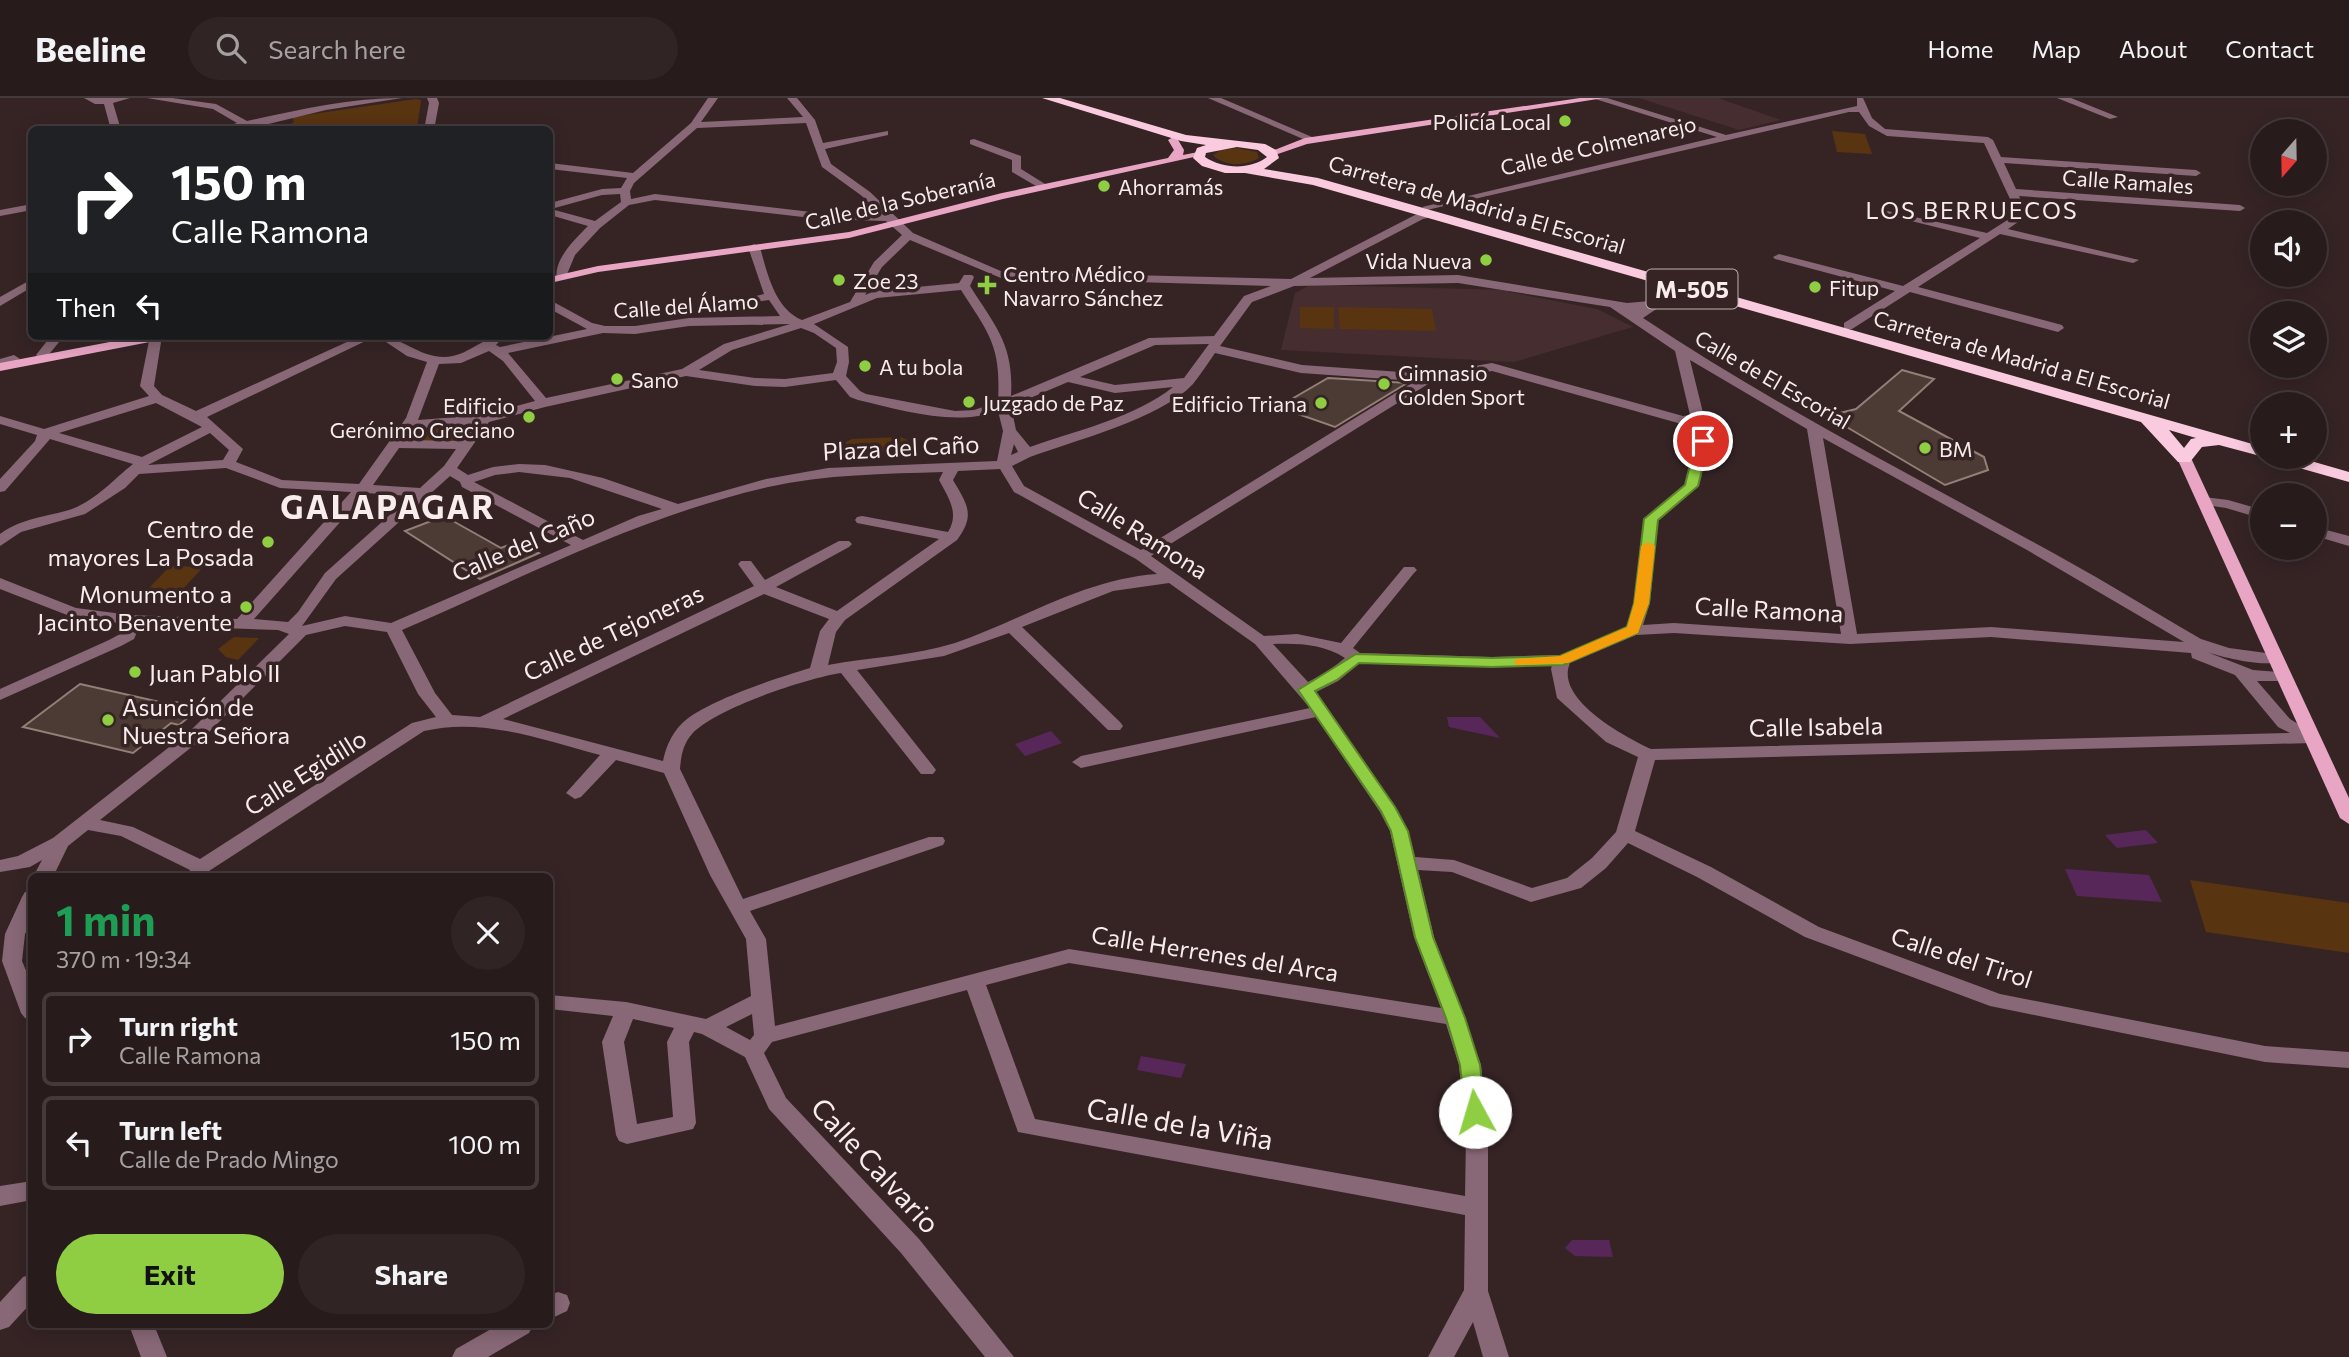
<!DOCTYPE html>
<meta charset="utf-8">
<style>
:root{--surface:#281b1c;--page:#302425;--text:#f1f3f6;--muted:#a5a1a3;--line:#44393b;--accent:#8fcd42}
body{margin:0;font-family:Commissioner,sans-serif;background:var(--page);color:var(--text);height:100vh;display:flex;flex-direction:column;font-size:26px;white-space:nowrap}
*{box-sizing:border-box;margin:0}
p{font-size:23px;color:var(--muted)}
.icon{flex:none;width:38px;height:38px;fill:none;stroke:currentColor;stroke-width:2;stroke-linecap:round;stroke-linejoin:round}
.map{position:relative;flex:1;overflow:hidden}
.details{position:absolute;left:28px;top:775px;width:525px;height:455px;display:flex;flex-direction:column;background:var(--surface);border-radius:10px;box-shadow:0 4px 18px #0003,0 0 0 2px var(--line)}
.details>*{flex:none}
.guide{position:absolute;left:28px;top:28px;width:525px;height:214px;border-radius:10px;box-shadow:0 4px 18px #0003,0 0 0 2px var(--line);background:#202124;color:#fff;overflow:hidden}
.needle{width:46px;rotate:200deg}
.buttons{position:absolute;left:2250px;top:21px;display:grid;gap:14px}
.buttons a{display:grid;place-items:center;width:77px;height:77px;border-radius:50%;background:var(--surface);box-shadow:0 4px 18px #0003,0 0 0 2px var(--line);font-size:35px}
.pin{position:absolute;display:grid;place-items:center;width:60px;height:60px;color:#fff;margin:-30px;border:4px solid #fff;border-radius:50%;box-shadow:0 2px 7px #0007}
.me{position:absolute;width:77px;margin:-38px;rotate:354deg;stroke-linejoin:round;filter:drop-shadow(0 0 5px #0008)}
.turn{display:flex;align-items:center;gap:24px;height:147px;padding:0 28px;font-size:32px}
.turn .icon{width:91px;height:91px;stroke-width:2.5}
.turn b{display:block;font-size:49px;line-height:60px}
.then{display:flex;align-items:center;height:66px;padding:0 28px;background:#0003;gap:14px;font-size:26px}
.round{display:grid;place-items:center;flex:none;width:74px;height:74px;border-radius:37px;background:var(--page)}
.overview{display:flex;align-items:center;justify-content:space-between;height:119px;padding:0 28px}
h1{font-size:42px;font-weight:700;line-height:52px;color:#1e9e55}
.action{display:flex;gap:14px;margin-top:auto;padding:14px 28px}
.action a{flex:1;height:80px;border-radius:42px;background:var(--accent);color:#111;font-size:28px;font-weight:700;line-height:80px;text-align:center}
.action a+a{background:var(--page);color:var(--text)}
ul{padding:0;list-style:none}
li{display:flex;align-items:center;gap:21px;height:94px;margin:0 14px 10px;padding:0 14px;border:4px solid var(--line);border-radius:10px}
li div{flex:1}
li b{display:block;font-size:26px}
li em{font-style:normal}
header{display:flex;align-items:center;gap:42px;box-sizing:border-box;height:98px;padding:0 35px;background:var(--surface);border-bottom:2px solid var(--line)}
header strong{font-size:33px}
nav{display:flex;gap:38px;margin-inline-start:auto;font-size:24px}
.search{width:490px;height:63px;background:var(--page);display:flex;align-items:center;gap:18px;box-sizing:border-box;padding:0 24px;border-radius:38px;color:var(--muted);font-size:26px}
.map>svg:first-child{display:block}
.built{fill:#462d2f}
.green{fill:#593411}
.water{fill:#582759}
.building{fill:#4c3a35;stroke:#937e78;stroke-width:2}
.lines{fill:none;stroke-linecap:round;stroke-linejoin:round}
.minor{fill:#886876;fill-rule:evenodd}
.major{fill:#e8a6c4;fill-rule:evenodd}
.highway{fill:#facadf;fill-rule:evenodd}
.route{fill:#8fcd42;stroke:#5d852b;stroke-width:2}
.slow{fill:#f59e0b}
.poi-dot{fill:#8fcd42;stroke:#362425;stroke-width:2.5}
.labels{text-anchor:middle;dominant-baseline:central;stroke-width:7;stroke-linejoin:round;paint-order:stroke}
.far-poi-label{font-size:21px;fill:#f8ecec;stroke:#362425;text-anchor:start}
.far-street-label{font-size:21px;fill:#f8ecec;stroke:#362425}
.far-quarter-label{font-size:23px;letter-spacing:2px;fill:#f8ecec;stroke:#362425}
.shield{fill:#362425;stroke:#beb0b0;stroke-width:2}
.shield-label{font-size:23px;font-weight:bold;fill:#f8ecec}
.street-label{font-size:24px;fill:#f8ecec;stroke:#362425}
.poi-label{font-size:24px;fill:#f8ecec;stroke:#362425;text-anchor:end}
.near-street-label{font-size:28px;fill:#f8ecec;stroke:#362425}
.district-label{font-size:32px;font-weight:bold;letter-spacing:2px;fill:#f8ecec;stroke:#362425}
</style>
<header>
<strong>Beeline</strong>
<div class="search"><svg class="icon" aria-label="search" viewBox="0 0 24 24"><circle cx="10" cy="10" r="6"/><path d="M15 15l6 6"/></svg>Search here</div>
<nav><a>Home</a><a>Map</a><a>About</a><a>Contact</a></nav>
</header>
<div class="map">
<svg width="2349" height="1259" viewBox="0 0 2349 1259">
<rect width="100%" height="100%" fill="#362425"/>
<g class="built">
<path d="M1639 0H1718L1781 22 1739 32Z"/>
<path d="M1317 187 1508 192 1509 194 1597 211 1633 229 1514 264 1281 252 1295 195 1308 188Z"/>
</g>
<g class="green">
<path d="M416 1 421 2 417 31 310 32 288 28 294 24 292 19Z"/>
<path d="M1832 33 1865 36 1872 56 1837 54Z"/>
<path d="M1237 50 1257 54 1259 60C1246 68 1224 69 1213 57L1221 52Z"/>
<path d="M1300 209H1334V231L1300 230Z"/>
<path d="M1338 209 1432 211 1436 233 1340 231Z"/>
<path d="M471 327 458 344H416L426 330Z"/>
<path d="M901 339 907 342 906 351 900 354 851 356 845 354 846 344 852 341Z"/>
<path d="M170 468 203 469 170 505 136 504Z"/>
<path d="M234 539 259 540 238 562 226 559 218 551Z"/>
<path d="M2190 782 2349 805V855L2206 834Z"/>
</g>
<g class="water">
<path d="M1447 619H1480L1500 640 1449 629Z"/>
<path d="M1051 633 1062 645 1025 658 1015 646Z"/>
<path d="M2146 732 2158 745 2117 750 2105 737Z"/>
<path d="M2065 771 2149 777 2162 804 2077 798Z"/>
<path d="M1141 958 1186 966 1181 980 1137 972Z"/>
<path d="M1572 1142H1609L1613 1159 1575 1158 1565 1150Z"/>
</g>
<g class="building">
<path d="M1902 272 1934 281 1899 313 1984 359 1988 372 1945 387 1828 318 1856 311Z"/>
<path d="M1328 280 1345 281 1407 285 1335 329 1278 309Z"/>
<path d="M444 418 501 450 519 443 539 455 480 481 405 433Z"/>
<path d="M80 586 173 607 176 604 200 610 179 627 171 625 133 655 23 629Z"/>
</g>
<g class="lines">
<g class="minor">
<path d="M84 0H130L113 5 121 32H111L104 6H95Z"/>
<path d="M147 0H172L216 6 247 23C298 12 349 0 402 0L326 12 248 31 215 32 237 25 213 11Z"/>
<path d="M427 0H437L439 5 434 32H424L429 5Z"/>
<path d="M708 0H718L701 24 803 19 787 0H797L815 22 823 45 888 33V37L825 51 831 66 870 94 913 135 1003 174 1291 181 1415 117 1432 113 1437 116 1436 118 1423 121 1310 180 1458 177 1627 205 1650 203 1678 185H1686V191L1643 220C1769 304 1903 373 2035 445 2091 475 2146 509 2201 541L2229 550 2281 557 2283 561C2273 572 2221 559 2207 554L2253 572 2290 575 2292 579 2290 583H2257L2290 621 2321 640 2312 645 1655 662 1635 733 1711 769 1819 829 2000 896 2265 948 2349 954V970L2265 964 1990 908 1805 839 1697 779 1628 745 1606 770 1581 790 1531 804 1452 774 1418 772 1434 839 1481 967 1488 1038V1193L1509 1259H1483L1473 1224 1454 1259H1428L1464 1192 1465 1117 1018 1034 967 892 772 944 764 955 786 1000 919 1141 1014 1259H985L901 1155 769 1011 745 959 702 936 694 934 689 944 696 1025 693 1031 627 1046 619 1043 616 1037 602 944 613 918 550 911V897L626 904 706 921 751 898 746 841 710 777 664 675 616 662 581 699 575 701 566 695 600 657C543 642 483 619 424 633L209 773 207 779H187L190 772 121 738 88 732 68 748 53 779H33L42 762 30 769 0 774V762L18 758 53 740 191 632 289 536 278 532 140 527 134 541 121 548 0 602V591L109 542 122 535 125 529 124 526 67 517 0 491V480L76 510 130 517 237 521 351 394 280 390 226 370 139 376 125 390 85 416 21 434 0 448V436C21 420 47 419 72 411 96 402 114 381 133 366L50 341 5 393 0 394V381L35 343 37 337 0 326V318L44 331 149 298 140 288 150 238H162L154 288 162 297 196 313 360 238H376L207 319 243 351 236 364 282 382 359 386 406 320 427 264 407 258 377 238C401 238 418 259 444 259 468 259 482 238 504 238L496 247 500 249 587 231 550 211V202L592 225 605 228H635L689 220 780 218 769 202 750 205 744 201 764 196 748 149 754 146 760 149C767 175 775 211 802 222L850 204 874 164 902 137 886 123 820 121 655 102 629 107 600 130 575 157 565 181H557C553 162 575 141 588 128L550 117V105L602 91 621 90 627 80 550 71V65L633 75 691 25ZM806 25 822 69 862 98 880 116 820 115 655 96 631 101 630 93 634 85 697 30ZM620 96 621 104 595 123 551 111 602 97ZM910 142 1001 180 1271 188 1244 198 1214 238 1149 240 1011 298C1014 247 996 229 970 188L974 179 972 177H964L959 185 875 193 865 197 882 169ZM1458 185 1610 209 1675 253 1690 317 1683 318 1492 265 1429 276 1302 267 1220 248 1252 204 1294 188ZM961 192C990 237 1001 248 998 304L974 312 955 313 866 296 860 293 846 278 849 264 848 249 814 226 877 200ZM790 226 724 246 682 271 546 300 508 255 603 235 635 236 689 228ZM801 230 814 235 836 250 837 264 833 275 785 281 755 280 699 272 732 252ZM1209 246 1184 280 1115 287 1080 279 1155 247ZM489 253 503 263 535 303 483 317 418 322 439 266 461 265ZM1215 255 1301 275 1415 283 1141 452 1024 388 1012 368 1030 359C1076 342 1160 321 1193 286 1201 276 1208 265 1215 255ZM1690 262 1807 331 1841 536 1674 525 1643 527 1650 505 1658 423 1699 388 1710 343ZM1492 273 1678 325H1692L1696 343 1685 386 1644 421 1634 505 1626 529 1560 557 1492 559 1360 555 1353 550 1414 475 1417 472 1414 469H1404L1341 545 1297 536 1264 538 1151 458 1433 283ZM686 278 755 288 785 289 836 282 850 299 858 302C902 312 954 329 998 313L1003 333 997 363 828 370 766 381 678 406 603 380 545 367 519 366 493 369 468 377 457 370 489 324 545 309ZM1068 284 1115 295 1173 289C1136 319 1075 333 1030 349L1016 332 1011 308ZM156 305 202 329 142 359 59 335ZM474 326 462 343 404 342 412 331ZM210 335 229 352 223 362 148 367ZM1823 340 2027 452 2184 544 1991 529 1857 536ZM1014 346 1018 354 1011 357ZM399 350 456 351 444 368 420 390 373 387ZM1000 371 1014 394 1136 461 1157 476C1084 481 1022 522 955 545 914 558 870 559 828 567L836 534 845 522 957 442C976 417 967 406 953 382L958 373ZM519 374 570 380 662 411 638 418 583 442 474 384 495 377ZM943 374 939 382C948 399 960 415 948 434L862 418 857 419 855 422 857 425 939 441 837 513 776 489 849 449 852 446 849 443H839L765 482 751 463H741L738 466 754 488 480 619 452 617 435 595 402 532C522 480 641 418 768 389 826 376 885 376 943 374ZM450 378 460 384 462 389 571 447 391 525 345 518 302 528 336 481ZM366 395 411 398 325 475 298 514 288 524 254 521ZM1169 485 1255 546 1310 610 1081 658 1072 664 1081 670 1316 619 1380 714 1390 733 1414 839 1441 910 1069 851 775 928 766 841 750 813 943 747 945 743 943 739H929L743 801 680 671C681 658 683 646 692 636 714 611 807 580 841 575L921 676H933L936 672 933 668 857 572 944 558 1009 535 1108 632H1120L1123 628 1120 624 1022 529 1113 493ZM764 496 829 521 820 533 810 570C777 580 715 600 687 621 674 631 666 647 663 663L503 621ZM345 528 387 534 418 596 436 619 412 625 200 761 133 729 100 722 203 640 306 537ZM1674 535 1850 546 1991 539 2191 555 2192 560 2235 577 2278 629 2290 635 1651 651C1625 639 1554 601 1570 565L1636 537ZM1273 546C1298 545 1324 546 1345 560L1326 575 1308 584ZM1360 565 1492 569 1552 567 1551 571 1557 600 1606 644 1638 659 1616 734 1592 760 1567 780 1532 790 1454 762 1415 759 1408 733 1398 713 1316 594 1338 583ZM1069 865 1446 926 1459 967 1466 1038 1465 1098 1035 1021 986 887ZM752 916 754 937 750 942 726 929ZM633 921 674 930 667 944 673 1019 637 1026 624 944Z"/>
<path d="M1208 0H1221L1319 42 1310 44Z"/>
<path d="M1592 0H1607L1726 37 1857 8V0H1863L1872 20 1885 31 1988 39 1993 42 2001 59 2196 72 2201 75 2196 78 2004 65 2016 91 2240 107 2245 110 2240 113 2019 98 2028 117 2008 131 2139 162 2133 165 2000 136 1918 189 2062 227 2064 230 2058 234 1910 194 1852 231H1844V225L1895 193 1775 161 1773 159 1779 156 1903 188 1980 140 1883 116V112L1987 135 2017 116 1984 45 1887 38 1869 28 1859 14H1849L1427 112 1422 109 1717 39Z"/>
<path d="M2057 0H2071L2118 19 2110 21Z"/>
<path d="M974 41 1021 58V71L1050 89 1041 91 1012 74V62L970 46V42Z"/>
<path d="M32 106V112L0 118V112Z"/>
<path d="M32 181V189L0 208V199Z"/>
<path d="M51 238H64L46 260H38L36 257Z"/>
<path d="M14 257 20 261 0 269V261Z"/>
<path d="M2204 399 2228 402 2263 412V421L2226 410 2199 406 2197 403 2199 400Z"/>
<path d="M2315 429 2349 438V448L2315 438Z"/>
<path d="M32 792V822L25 836 22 863 32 887V923L25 920 21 915 2 863 5 836 22 799 25 794Z"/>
<path d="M32 1083V1102L0 1108V1088Z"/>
<path d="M32 1176V1204L9 1229 0 1232V1204L23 1179Z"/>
<path d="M558 1194 567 1197 570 1205 567 1213 550 1221V1197Z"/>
<path d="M129 1227H154L167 1259H141Z"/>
<path d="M498 1227H533L529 1235 488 1259H452L456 1251Z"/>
</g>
<g class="major">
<path d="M1580 0H1604L1307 46 1272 58 1267 55 1305 40Z"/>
<path d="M1173 39 1177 40 1184 52 1183 57 1198 54 1203 57 1003 101 849 140 598 174 550 185V179L598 168 849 134 1002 95 1168 60 1174 52 1168 42Z"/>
<path d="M141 238H166L160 242 0 273V265Z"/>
<path d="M2184 356 2191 360 2349 700V726L2340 720 2177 360Z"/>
</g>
<g class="highway">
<path d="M1042 0H1060L1186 37 1265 46 1276 52 1279 60 1264 71 1318 80 2263 349 2264 359 2219 347 2202 349 2190 364H2178L2141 324 1313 87 1245 75H1225L1202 68 1193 60 1197 50 1206 47 1181 43ZM1237 49 1258 52 1267 59C1250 72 1223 71 1205 59L1206 55ZM2169 332 2196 340 2191 341 2184 350Z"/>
<path d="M2272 359H2297L2349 374V384L2274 363Z"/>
</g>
</g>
<path class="route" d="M1703 339 1709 343 1698 388 1658 422 1649 505 1638 535 1563 567 1492 569 1359 565 1337 582 1315 593 1395 709 1408 733 1433 839 1465 920 1480 967 1485 1014 1482 1020 1475 1022 1468 1020 1465 1014 1460 967 1446 920 1415 839 1391 733 1381 713 1298 592 1356 556 1492 560 1560 558 1627 529 1634 505 1644 421 1685 387 1696 343Z"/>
<path class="slow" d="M1648 444 1655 448 1649 505 1638 535 1568 565 1516 567 1514 564 1516 561 1560 558 1627 529 1634 505 1641 448Z"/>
<g class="poi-dot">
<circle cx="1565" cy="23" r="7"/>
<circle cx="1104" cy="88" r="7"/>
<circle cx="1486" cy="162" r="7"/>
<circle cx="839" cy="182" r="7"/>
<path d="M983.5 176.5h7v7h7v7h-7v7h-7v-7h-7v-7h7z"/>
<circle cx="1815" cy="189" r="7"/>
<circle cx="865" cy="268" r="7"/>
<circle cx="617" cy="281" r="7"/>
<circle cx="1384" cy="286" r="7"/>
<circle cx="969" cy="304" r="7"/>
<circle cx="1321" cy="305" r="7"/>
<circle cx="529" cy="319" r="7"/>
<circle cx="1925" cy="350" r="7"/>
<circle cx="268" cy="444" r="7"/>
<circle cx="246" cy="509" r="7"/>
<circle cx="135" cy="574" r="7"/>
<circle cx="108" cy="622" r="7"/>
</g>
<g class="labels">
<g class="far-poi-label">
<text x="1551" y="23" text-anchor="end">Policía Local</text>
<text x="1118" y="88">Ahorramás</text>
<text x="1472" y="162" text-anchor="end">Vida Nueva</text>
<text x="1003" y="175">Centro Médico<tspan x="1003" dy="24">Navarro Sánchez</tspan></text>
<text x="853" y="182">Zoe 23</text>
<text x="1829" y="189">Fitup</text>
<text x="879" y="268">A tu bola</text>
<text x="1398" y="274">Gimnasio<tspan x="1398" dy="24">Golden Sport</tspan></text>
<text x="631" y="281">Sano</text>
<text x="983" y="304">Juzgado de Paz</text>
<text x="1307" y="305" text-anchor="end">Edificio Triana</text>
<text x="515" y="307" text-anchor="end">Edificio<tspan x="515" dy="24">Gerónimo Greciano</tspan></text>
<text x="1939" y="350">BM</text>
</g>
<g class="far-street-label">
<text transform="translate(1598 47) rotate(-13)">Calle de Colmenarejo</text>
<text transform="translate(2128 83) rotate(4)">Calle Ramales</text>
<text transform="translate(900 102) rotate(-13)">Calle de la Soberanía</text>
<text transform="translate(1477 106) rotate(16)">Carretera de Madrid a El Escorial</text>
<text transform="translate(686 207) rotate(-4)">Calle del Álamo</text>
<text transform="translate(2022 261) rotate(16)">Carretera de Madrid a El Escorial</text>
<text transform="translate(1773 281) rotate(30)">Calle de El Escorial</text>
</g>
<g class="far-quarter-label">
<text x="1972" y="112">LOS BERRUECOS</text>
</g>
<rect class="shield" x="1646.5" y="171.5" width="91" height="39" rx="5"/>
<g class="shield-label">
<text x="1692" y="191">M-505</text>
</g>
<g class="street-label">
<text transform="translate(901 349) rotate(-3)">Plaza del Caño</text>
<text transform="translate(1143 435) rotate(32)">Calle Ramona</text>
<text transform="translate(523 446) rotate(-23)">Calle del Caño</text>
<text transform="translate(1769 511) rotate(3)">Calle Ramona</text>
<text transform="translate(613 534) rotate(-25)">Calle de Tejoneras</text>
<text transform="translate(1816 628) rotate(-1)">Calle Isabela</text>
<text transform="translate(305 674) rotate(-32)">Calle Egidillo</text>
<text transform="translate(1215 855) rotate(9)">Calle Herrenes del Arca</text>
<text transform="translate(1962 859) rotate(18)">Calle del Tirol</text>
</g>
<g class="poi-label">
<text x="254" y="430">Centro de<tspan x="254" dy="28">mayores La Posada</tspan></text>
<text x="232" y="495">Monumento a<tspan x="232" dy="28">Jacinto Benavente</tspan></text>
<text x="149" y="574" text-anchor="start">Juan Pablo II</text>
<text x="122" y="608" text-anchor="start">Asunción de<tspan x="122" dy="28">Nuestra Señora</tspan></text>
</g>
<g class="near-street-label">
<text transform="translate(1180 1025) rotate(10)">Calle de la Viña</text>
<text transform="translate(876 1067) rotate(47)">Calle Calvario</text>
</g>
<g class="district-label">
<text x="388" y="408">GALAPAGAR</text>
</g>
</g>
</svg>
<div class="buttons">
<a><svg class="needle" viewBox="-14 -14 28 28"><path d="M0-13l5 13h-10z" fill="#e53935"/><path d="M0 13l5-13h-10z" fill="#a5a1a3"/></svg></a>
<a><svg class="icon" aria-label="sound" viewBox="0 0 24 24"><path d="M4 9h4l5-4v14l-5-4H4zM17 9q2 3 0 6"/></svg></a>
<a><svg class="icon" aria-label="layers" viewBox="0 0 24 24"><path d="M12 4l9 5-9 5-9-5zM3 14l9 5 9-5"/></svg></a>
<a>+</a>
<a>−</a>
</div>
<div class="pin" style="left:1703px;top:343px;background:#d93025"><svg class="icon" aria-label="arrive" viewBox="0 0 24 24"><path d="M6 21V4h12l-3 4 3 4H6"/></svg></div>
<svg class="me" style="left:1475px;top:1014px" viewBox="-20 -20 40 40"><circle r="19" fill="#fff"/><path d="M0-13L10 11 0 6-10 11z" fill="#8fcd42"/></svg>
<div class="guide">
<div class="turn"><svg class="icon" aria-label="right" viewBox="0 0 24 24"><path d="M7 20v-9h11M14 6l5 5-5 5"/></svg><div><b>150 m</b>Calle Ramona</div></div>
<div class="then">Then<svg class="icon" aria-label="left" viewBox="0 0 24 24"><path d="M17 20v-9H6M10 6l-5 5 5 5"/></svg></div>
</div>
<section class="details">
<div class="overview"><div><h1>1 min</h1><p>370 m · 19:34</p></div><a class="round"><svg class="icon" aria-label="close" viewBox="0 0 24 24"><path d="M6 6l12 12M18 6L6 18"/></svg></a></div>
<ul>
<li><svg class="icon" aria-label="right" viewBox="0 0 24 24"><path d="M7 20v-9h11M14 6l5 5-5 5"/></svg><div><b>Turn right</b><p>Calle Ramona</p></div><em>150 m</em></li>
<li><svg class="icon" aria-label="left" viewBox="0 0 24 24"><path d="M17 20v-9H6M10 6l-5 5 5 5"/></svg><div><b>Turn left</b><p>Calle de Prado Mingo</p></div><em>100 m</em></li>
</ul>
<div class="action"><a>Exit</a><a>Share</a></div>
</section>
</div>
